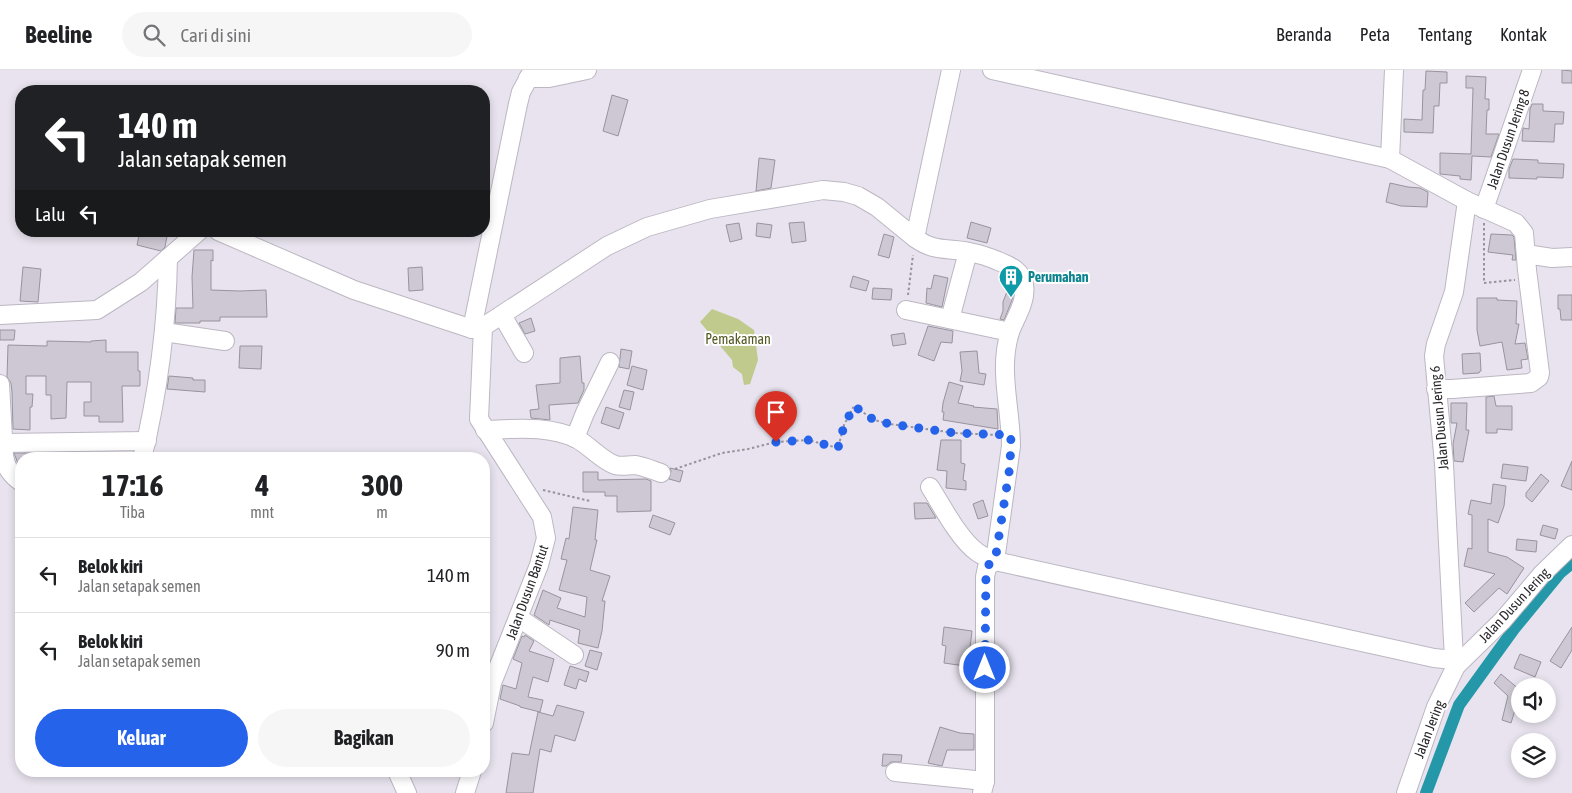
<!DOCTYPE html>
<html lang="id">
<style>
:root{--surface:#fff;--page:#f6f6f6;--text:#202124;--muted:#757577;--line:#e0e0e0;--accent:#2563eb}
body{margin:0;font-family:"Asap Condensed",sans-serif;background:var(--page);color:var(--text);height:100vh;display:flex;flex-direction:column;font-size:19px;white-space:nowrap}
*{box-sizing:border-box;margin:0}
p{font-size:16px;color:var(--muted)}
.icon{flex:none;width:28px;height:28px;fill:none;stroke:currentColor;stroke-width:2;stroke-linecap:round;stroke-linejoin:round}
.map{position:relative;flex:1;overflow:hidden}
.side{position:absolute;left:15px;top:382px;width:475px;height:325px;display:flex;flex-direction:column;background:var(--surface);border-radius:20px;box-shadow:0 2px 8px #0003}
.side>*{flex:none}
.banner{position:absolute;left:15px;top:15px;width:475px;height:152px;border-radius:20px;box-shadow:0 2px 8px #0003;background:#202124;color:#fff;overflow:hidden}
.fabs{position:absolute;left:1511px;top:608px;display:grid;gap:10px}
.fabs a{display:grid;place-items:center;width:45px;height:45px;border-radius:50%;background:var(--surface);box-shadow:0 2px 8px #0003;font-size:25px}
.pin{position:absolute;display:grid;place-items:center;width:42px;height:42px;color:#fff;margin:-51px -21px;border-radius:50% 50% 50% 0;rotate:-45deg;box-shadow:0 0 5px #0007}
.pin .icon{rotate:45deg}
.me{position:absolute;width:55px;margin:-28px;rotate:0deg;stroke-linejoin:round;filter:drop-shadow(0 0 4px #0008)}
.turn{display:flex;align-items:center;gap:18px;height:105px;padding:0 20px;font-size:22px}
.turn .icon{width:65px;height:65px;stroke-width:2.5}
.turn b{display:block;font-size:35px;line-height:42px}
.then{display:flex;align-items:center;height:48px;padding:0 20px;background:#0003;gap:10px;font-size:19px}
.eta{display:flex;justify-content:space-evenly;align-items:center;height:85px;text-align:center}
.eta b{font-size:30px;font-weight:700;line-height:35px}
.action{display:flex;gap:10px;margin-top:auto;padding:10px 20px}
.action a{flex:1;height:58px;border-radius:30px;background:var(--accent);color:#fff;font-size:20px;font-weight:700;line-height:58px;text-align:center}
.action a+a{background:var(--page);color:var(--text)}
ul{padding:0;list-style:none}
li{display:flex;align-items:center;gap:15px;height:75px;padding:0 20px;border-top:1px solid var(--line)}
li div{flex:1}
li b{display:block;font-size:19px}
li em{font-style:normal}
header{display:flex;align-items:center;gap:30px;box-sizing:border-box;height:70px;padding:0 25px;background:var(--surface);border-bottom:1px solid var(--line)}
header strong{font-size:24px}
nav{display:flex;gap:28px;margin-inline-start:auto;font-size:18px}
.search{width:350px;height:45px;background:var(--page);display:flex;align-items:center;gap:12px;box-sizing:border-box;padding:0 18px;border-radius:28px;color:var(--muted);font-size:19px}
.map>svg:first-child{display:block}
.green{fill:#c0ca8c}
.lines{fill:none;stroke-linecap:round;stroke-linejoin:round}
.canal{stroke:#2498a8;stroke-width:12}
.building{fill:#cdc8d3;stroke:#99939e}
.minor-casing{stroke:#bcb7c2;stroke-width:20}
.path{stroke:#96929a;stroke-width:2;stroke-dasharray:2.5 2.5;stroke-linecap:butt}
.minor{stroke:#fff;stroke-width:18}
.route{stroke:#2563eb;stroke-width:9;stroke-dasharray:0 16.2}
.labels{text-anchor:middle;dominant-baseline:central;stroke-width:4;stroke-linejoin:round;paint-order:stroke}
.street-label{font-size:14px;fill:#28262a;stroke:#fff}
.culture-label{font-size:14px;font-weight:bold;fill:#0d838f;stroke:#fff;text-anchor:start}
.park-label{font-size:14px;fill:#535922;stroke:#fff}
</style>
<header>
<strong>Beeline</strong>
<div class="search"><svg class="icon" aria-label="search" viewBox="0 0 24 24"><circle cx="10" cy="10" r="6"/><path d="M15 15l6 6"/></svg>Cari di sini</div>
<nav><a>Beranda</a><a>Peta</a><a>Tentang</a><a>Kontak</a></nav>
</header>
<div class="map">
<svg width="1572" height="723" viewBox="0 0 1572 723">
<rect width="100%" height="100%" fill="#e8e3ee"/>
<path class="green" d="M712 239 738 249 754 260 758 290 750 314 744 315 742 304 733 297 732 290 700 252Z"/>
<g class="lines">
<path class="canal" d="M1426 723 1459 635 1514 559 1560 503 1572 493"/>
</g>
<g class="building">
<path d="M1562 0 1572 1V13H1562Z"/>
<path d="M1426 1 1447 2V13H1440L1439 36H1434L1433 63 1404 62V49L1422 50 1423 20H1425Z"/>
<path d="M1466 6 1486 7 1485 29H1489V40H1487L1486 64H1499L1491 87 1472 86 1471 110 1460 109V106L1440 104V83L1471 84 1473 18H1466Z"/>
<path d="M612 25 628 30 618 66 603 61Z"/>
<path d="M1532 34H1543V41L1564 42 1563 54H1555L1554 72 1522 71 1523 58 1529 59 1530 39Z"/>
<path d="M759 88 775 90 771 118 756 121Z"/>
<path d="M1513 89 1538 90V93L1564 94 1563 108 1537 107V109L1509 108V99Z"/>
<path d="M1390 113 1408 117 1420 118 1428 122 1427 137 1401 136 1386 132Z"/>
<path d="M804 152 806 171 792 173 789 153Z"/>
<path d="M971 152 991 158 987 173 967 168Z"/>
<path d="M739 153 742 169 730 172 726 155Z"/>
<path d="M757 153 772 155 770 168 756 166Z"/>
<path d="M140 161H168L165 177 161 181 137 175Z"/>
<path d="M884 164 894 167 889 188 878 185Z"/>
<path d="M1491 164 1512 165 1514 167 1516 190H1512L1513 185 1488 182Z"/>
<path d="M194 180H213V191L211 190V220L240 221 266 220 267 247H220V251H200V253H175L176 238H193L192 207Z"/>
<path d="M23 197 41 199 38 232 20 231Z"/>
<path d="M422 197 423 220 409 221 408 198Z"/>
<path d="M934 205 948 208 942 237 926 233 927 218 931 219Z"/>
<path d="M853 206 869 211 866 221 850 217Z"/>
<path d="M1011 211 1014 221 1012 230 1004 250 1000 249 1003 241V232Z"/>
<path d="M873 218 892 219 891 230 872 229Z"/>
<path d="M1558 225H1572V250H1561L1560 239H1558Z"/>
<path d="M1477 228H1497V230L1517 231 1516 254H1519L1515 274 1525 273 1528 289 1521 290 1522 298 1507 300 1502 272 1480 276 1477 260Z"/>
<path d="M531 248 535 261 525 264 519 253Z"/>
<path d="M928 256 953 261 952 273 941 272 934 291 918 285Z"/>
<path d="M0 260H15L14 270H0Z"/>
<path d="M904 263 906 274 893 276 891 265Z"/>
<path d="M106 270V282H138V301H140V316H122L123 352H99V346H84V332H91V312H67L66 348 51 349V325H46V306H26V324H33L32 337H30V360L13 359 12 322 11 313 7 307 8 275 47 276V271L91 272V271Z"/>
<path d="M240 276H262L261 299 239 298Z"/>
<path d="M621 279 632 281 629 299 619 297Z"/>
<path d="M977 281 979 303 986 304 984 315 960 311 962 301 960 282Z"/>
<path d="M1480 283 1481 301H1480L1479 303 1463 304 1462 284Z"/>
<path d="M580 286 582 313H584V320L578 333 549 335 550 350 531 348 530 340 539 339 536 315 560 313V288Z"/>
<path d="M632 296 647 300 643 320 627 315Z"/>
<path d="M169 306 193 308V310H205V322L167 319Z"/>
<path d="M949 312 963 316 958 333 974 336 973 337 997 339 998 359 943 350 944 342H942L943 333Z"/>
<path d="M624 320 634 322 630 340 619 337Z"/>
<path d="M1494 326 1496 336H1512V360L1497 359V363H1486V327Z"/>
<path d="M1451 333H1467L1466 360H1469L1463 392 1454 391 1453 374 1457 353H1451Z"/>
<path d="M606 337 624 343 619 359 601 353Z"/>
<path d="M941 370H961V393L965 394 963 410 966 411V420L946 418 947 401 937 400Z"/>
<path d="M14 383H36V389H21V396H19Z"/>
<path d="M1572 391V420L1561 416Z"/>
<path d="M1503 394 1528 397 1526 411 1501 408Z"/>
<path d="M670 398 683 401 680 412 669 409 671 401Z"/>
<path d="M583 402H598V410L646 409 651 411V441L617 442V426H605V422H583Z"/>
<path d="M1541 404 1549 411 1532 432 1526 427V423Z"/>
<path d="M1493 414 1506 416 1504 436 1498 453 1488 449V482L1507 487 1524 498 1507 524 1499 518 1474 542 1465 533 1495 504 1464 496 1468 478 1472 479V445L1468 444 1471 430 1491 434Z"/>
<path d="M983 430 988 446 978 449 973 434Z"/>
<path d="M914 433H927L936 448 915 449Z"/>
<path d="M573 437 598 440 595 470H597L590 500 610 506 602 531H605L602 561 598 578 578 573 580 560 550 550 549 555 534 545 543 520 561 528 557 538 585 547 587 527 559 520 567 490 561 489 566 468 569 469Z"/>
<path d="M653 445 675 453 670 465 649 457Z"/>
<path d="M1543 455 1558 459 1555 469 1540 465Z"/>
<path d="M1517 469 1537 471 1536 482 1516 480Z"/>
<path d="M944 557 972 561 969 586 973 587 972 597 944 593 946 576 942 575Z"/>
<path d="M1572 557V580L1561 598 1550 591Z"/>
<path d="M525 565 534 571 529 581 554 589 548 612 533 607 528 627 543 630 540 642 520 637V636L500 629 503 615 516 619 522 593 513 589 522 566 524 567Z"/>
<path d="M590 580 602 583 597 600 585 596Z"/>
<path d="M1520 584 1541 592 1535 607 1514 598Z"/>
<path d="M570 596 589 602 586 612 579 609 576 619 564 615Z"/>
<path d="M1501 604 1520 620V637L1517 634 1511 653 1502 650 1508 626 1494 613Z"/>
<path d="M557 635 584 642 575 671 555 665 551 682 540 679 533 723H506L512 683 529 685 538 642 553 646Z"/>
<path d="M940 657 960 663 974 664V680H947L942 696 928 693Z"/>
<path d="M883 684 902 685 901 692H891L886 696H882Z"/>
</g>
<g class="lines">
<defs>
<g id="minor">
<path d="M992 0 1390 89"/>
<path d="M1394 0 1390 89 1467 131 1454 222 1436 274 1434 286 1444 394 1454 590 1456 596"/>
<path d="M528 8H549L587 0"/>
<path d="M1484 139 1532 0"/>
<path d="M218 161 354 220 472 259 483 257 607 176 647 157 710 139 823 120 844 122 858 126 877 137 915 168 951 0"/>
<path d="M915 168C936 183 946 177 969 182 979 184 989 187 998 191 1011 196 1022 201 1024 215 1027 231 1015 248 1010 262 998 300 1011 338 1011 376L995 491"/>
<path d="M1526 184 1552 188 1572 187"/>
<path d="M906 240 1010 262"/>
<path d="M0 245 97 240 141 212 199 161"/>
<path d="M502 245 524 283"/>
<path d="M950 249 968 182"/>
<path d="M483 257 479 349 542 447 546 468 539 495 492 613 484 653"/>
<path d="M472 259 518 34 521 22 533 0"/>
<path d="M164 262 225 271"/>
<path d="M0 314 4 386C6 398 11 405 21 412"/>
<path d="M1436 319H1452L1531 313 1539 307 1540 303 1527 200 1524 163 1516 153 1467 131"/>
<path d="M485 360C515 359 549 355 577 369 590 376 601 390 615 395 621 397 628 395 635 395 643 396 652 400 661 403"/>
<path d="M575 368 585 343 610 292"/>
<path d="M3 373 147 371"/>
<path d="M142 389C158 323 167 255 168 188"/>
<path d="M930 417C942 436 959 469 977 482 982 486 989 488 995 491L1434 588 1454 590"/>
<path d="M519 548 574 585"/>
<path d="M397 701 407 723"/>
<path d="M895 702 985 711"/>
<path d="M465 723 472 701"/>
<path d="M982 723 985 711V507L987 497 995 491"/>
<path d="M1406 723 1436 637 1456 596 1503 550 1542 504 1572 475"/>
</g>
</defs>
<use href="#minor" class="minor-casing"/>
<g class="path">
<path d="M1484 153V213L1515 210"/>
<path d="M908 225 913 185"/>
<path d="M675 399 722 383 748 379 776 372 808 370 838 378 844 355 854 336 874 350 890 354 955 363 996 365"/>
<path d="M543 420 590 431"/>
</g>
<use href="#minor" class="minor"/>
</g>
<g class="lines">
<path class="route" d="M776 372 808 370 838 378 844 356 854 336 874 350 890 354 955 363 1011 365 1010 396 995 491 988 495 986 500 985 598"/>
</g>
<defs>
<symbol id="building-pin" viewBox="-11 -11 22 30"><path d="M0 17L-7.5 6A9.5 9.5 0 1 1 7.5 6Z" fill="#0f9aa8" stroke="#fff"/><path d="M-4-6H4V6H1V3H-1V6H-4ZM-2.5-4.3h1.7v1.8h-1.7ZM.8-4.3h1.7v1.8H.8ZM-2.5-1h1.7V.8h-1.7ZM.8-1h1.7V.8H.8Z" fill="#fff"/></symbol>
</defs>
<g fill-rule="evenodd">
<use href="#building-pin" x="997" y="193" width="28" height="38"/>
</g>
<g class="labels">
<g class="street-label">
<text transform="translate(1508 69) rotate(-71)">Jalan Dusun Jering 8</text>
<text transform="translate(1439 348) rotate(-95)">Jalan Dusun Jering 6</text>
<text transform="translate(527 522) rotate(-70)">Jalan Dusun Bantut</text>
<text transform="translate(1514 535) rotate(-47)">Jalan Dusun Jering</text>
<text transform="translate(1429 659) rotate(-69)">Jalan Jering</text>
</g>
<g class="culture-label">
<text x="1028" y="207">Perumahan</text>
</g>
<g class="park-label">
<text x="738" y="269">Pemakaman</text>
</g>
</g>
</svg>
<div class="fabs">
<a><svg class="icon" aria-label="sound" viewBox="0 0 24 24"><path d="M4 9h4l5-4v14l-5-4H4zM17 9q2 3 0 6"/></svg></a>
<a><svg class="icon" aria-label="layers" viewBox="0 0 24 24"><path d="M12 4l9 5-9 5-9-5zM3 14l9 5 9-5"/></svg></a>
</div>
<div class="pin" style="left:776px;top:372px;background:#d93025"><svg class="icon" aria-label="arrive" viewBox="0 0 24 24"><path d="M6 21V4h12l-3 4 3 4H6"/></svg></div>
<svg class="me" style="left:985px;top:598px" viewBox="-20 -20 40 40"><circle r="17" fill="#2563eb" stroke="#fff" stroke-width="3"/><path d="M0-11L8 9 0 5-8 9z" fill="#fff"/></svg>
<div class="banner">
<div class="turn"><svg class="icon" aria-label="left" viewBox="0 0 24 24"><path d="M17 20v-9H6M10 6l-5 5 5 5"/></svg><div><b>140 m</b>Jalan setapak semen</div></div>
<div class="then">Lalu<svg class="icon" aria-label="left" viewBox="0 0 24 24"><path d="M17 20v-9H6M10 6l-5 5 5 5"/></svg></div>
</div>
<section class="side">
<div class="eta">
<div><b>17:16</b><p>Tiba</p></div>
<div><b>4</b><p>mnt</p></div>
<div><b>300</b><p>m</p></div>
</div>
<ul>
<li><svg class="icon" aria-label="left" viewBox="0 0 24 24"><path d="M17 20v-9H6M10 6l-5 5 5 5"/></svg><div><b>Belok kiri</b><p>Jalan setapak semen</p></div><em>140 m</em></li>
<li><svg class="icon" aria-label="left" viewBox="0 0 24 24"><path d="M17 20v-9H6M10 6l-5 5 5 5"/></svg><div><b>Belok kiri</b><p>Jalan setapak semen</p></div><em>90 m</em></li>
</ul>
<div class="action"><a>Keluar</a><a>Bagikan</a></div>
</section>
</div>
